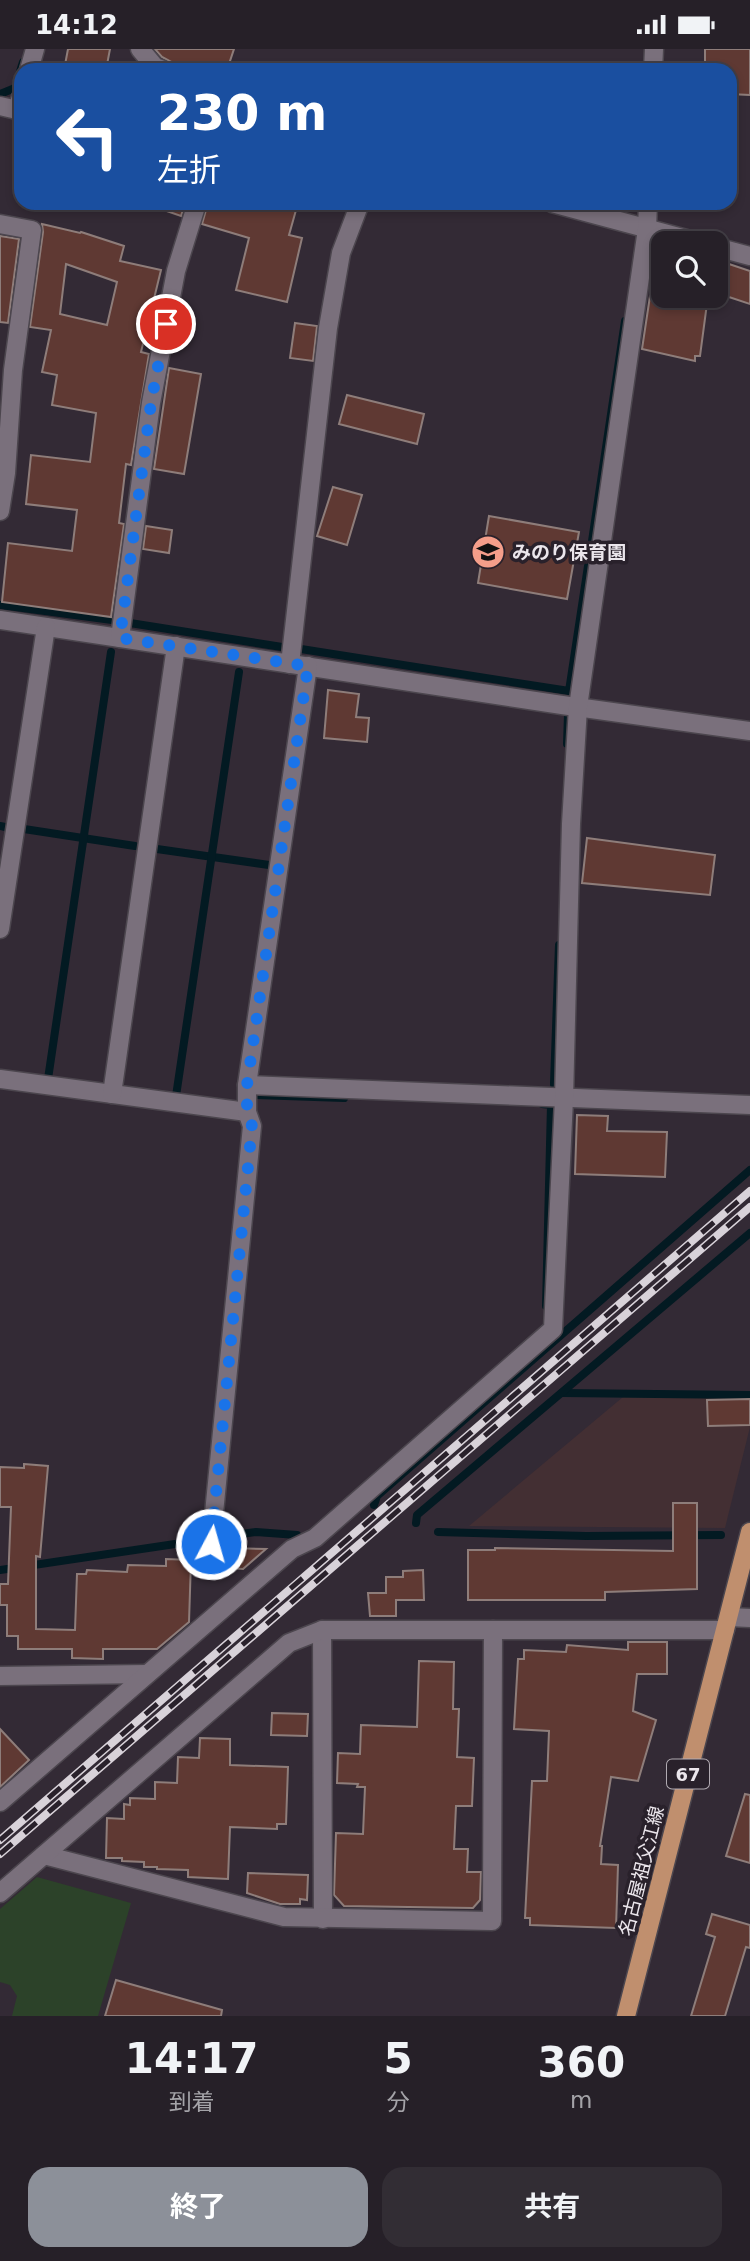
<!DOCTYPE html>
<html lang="ja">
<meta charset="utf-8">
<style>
:root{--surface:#262028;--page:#322d34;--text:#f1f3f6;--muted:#a4a3a8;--line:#423e45;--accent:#8c9099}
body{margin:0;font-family:"DejaVu Sans","Noto Sans JP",sans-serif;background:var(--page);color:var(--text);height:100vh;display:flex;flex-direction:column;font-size:26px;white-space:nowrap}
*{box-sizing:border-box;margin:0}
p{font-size:23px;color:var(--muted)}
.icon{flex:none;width:38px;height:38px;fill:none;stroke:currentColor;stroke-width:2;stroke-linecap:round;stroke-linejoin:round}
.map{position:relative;height:1967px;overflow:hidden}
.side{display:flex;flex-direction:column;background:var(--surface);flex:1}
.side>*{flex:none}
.top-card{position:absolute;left:14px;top:14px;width:723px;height:147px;border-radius:21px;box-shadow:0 4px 10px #0003,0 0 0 2px var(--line);background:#1a4fa0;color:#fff;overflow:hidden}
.buttons{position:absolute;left:651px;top:182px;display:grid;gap:14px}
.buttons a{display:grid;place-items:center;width:77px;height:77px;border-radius:14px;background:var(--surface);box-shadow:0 4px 10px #0003,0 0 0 2px var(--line);font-size:35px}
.pin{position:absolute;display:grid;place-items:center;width:60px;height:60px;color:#fff;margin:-30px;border:4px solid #fff;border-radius:50%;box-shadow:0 2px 7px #0007}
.me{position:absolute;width:77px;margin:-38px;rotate:6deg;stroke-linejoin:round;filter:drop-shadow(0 0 5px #0008)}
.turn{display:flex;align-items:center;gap:24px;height:147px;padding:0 28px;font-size:32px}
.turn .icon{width:91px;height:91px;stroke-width:2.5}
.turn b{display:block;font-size:49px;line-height:60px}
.eta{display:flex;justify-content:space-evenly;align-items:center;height:119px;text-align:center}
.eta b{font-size:42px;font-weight:700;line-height:49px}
.cta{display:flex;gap:14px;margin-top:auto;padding:14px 28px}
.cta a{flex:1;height:80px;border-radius:21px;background:var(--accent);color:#fff;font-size:28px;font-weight:700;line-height:80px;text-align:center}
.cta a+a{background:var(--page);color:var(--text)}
.status{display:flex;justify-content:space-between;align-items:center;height:49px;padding:0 35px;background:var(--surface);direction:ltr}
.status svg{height:19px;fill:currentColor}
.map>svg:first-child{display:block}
.industrial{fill:#432f33}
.green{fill:#2c4229}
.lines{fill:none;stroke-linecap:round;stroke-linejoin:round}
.stream{stroke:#031a22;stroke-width:8}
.building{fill:#5f3933;stroke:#8e7d7a;stroke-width:2;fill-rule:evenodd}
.street-casing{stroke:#4c464e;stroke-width:21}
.primary-casing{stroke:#4c464e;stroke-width:21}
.street{stroke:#7a707c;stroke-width:18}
.primary{stroke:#c08f6e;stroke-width:18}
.rail-casing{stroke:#d8d2d9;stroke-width:8}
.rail{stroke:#29212b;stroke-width:5;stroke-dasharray:16;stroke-linecap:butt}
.route{stroke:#1a73e8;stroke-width:12;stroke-dasharray:0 21.6}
.labels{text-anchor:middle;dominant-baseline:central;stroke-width:7;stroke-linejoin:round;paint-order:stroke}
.shield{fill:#29212b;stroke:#b1abb2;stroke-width:2}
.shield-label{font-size:18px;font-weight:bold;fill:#ebe6ec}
.poi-label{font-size:19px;font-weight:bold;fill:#ebe6ec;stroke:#29212b;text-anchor:start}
.street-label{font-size:19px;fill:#ebe6ec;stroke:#29212b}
</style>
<div class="status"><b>14:12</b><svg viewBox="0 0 49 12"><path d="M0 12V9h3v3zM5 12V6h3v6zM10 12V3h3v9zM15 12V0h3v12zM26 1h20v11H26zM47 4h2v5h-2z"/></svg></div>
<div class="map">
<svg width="750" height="1967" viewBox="0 0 750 1967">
<rect width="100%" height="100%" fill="#332a35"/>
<path class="industrial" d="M623 1348 750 1349V1378L725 1479 469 1477Z"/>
<path class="green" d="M37 1828 131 1854 98 1967H12L17 1947 10 1936 0 1933V1860Z"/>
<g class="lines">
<g class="stream">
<path d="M0 45 15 39 23 13"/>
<path d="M592 492 625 272"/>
<path d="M0 556 112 571"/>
<path d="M130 574 282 598"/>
<path d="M301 600 569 642 588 517"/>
<path d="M567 695 568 666"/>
<path d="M0 777 5 778"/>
<path d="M24 780 135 797"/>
<path d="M157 800 269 816"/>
<path d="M48 1030 111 603"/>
<path d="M554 1035 559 896"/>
<path d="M256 1046 344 1049"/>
<path d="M176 1047 239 623"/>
<path d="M542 1055 551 1056 546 1257"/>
<path d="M562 1344 750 1346"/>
<path d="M374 1456 377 1447 750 1121"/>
<path d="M416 1474 417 1466 750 1184"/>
<path d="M438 1483 586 1487 721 1486"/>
<path d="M219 1488 256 1483 297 1486"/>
<path d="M0 1521 202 1491"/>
</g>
</g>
<g class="building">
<path d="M68 0H110L106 21H64Z"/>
<path d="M155 0H234L227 21H186L162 8Z"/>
<path d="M705 0H750V46L730 45V21L705 20Z"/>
<path d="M155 154H185L181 167 155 158Z"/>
<path d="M208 154H298L289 186 302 189 287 253 236 241 249 189 202 175Z"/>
<path d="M42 175 80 184 81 183 124 197 120 212 161 221 141 303 149 305 131 416 126 415 119 474 124 475 111 568 2 553 8 494 72 502 77 461 26 455 31 406 90 413 96 364 52 356 57 326 42 323 51 281 30 278 43 183ZM66 215 117 233 107 276 60 265Z"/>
<path d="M0 187 19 190 8 274 0 273Z"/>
<path d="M729 215 750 222V255L720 245Z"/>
<path d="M650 247H708L700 307H695V312L642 300Z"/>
<path d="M295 274 317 277 313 312 290 309Z"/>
<path d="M169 319 201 325 184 425 154 420Z"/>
<path d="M347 346 424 365 417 395 339 375Z"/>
<path d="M333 438 362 446 347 496 317 487Z"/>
<path d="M489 467 579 483 567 550 478 534Z"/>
<path d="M146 477 172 481 169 504 143 500Z"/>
<path d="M328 641 359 645 356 668 369 669 367 693 324 689Z"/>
<path d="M587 789 715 806 710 846 582 834Z"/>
<path d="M577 1066 608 1067 607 1082 667 1083 665 1128 575 1125Z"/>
<path d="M750 1350V1376L708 1377 707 1351Z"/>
<path d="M24 1415 48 1417 40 1508 36 1507V1580L75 1581 77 1525H86L87 1521 127 1523 128 1516 166 1517V1510L191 1511 189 1573 157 1600H103V1610L72 1609V1600H18V1587H7V1556H0V1535H8L11 1458H0V1418L24 1419Z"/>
<path d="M673 1454H697V1540L605 1543V1551H468V1501H495V1499L673 1502Z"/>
<path d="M228 1499 266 1500 243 1520 227 1519Z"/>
<path d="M423 1521 424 1551H396V1567H370L368 1544H386V1528H403V1522Z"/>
<path d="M628 1593H667V1625H637L633 1662 656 1671 638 1732 611 1728 600 1797H602L601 1815 618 1816 616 1879 530 1876V1869H525L532 1732H547L549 1682 514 1680 518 1610H524V1601L566 1603 567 1596 628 1601Z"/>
<path d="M419 1612 454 1613 453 1660H459L457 1708 474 1709 472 1757H456L454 1800H468L467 1823H481L480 1851 473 1859 344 1857 334 1846 336 1784 363 1785 365 1738H357L358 1735 337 1734 338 1704 360 1705 361 1676 417 1678Z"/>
<path d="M272 1664 308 1665 307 1687 271 1686Z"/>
<path d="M0 1680 29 1711 0 1738Z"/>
<path d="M200 1689 230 1690V1716L288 1718 286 1775H277V1780L230 1778 228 1830 188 1828V1821L157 1820V1818H144V1813L122 1812V1809H106L107 1769 124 1770V1755L130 1756V1749L155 1750V1733L177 1734 178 1708 199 1709Z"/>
<path d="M745 1745 750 1746V1814L726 1807Z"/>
<path d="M248 1824 308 1826 307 1851 300 1850V1855H280L247 1844Z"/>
<path d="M712 1865 750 1876V1899L746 1898 725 1967H691L715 1888 706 1885Z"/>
<path d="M116 1931 222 1961 221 1967H105Z"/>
</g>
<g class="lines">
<defs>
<g id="street">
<path d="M140 0 155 18 163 21"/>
<path d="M29 21 35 0"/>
<path d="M653 21 654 0"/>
<path d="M0 57 17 61 21 48"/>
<path d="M552 154 701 194"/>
<path d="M0 175 32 181 13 321 6 424 0 462"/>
<path d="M716 198 750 207"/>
<path d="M0 571 562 656 750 682"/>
<path d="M120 589 151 354 176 222 197 154"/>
<path d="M290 615 328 279 341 204 360 154"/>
<path d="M0 880 46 578"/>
<path d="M0 1030 247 1063"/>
<path d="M247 1036 750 1056"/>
<path d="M112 1045 176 597"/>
<path d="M211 1495 252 1077 247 1063V1036L308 617"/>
<path d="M729 1568 750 1569"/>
<path d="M322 1581 323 1870"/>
<path d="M0 1627 147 1625"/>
<path d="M0 1753 292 1500 315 1489 553 1280 564 1050 571 775 578 658 647 180 648 154"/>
<path d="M44 1806 284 1868 492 1872 493 1581"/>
<path d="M0 1844 289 1594 322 1581H725"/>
</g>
<path id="primary" d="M626 1967 750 1483"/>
</defs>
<use href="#street" class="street-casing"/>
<use href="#primary" class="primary-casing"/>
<use href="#street" class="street"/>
<use href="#primary" class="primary"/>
<defs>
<g id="rail">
<path d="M0 1791 750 1142"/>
<path d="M0 1805 750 1158"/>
</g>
</defs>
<use href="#rail" class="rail-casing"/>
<use href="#rail" class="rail"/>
</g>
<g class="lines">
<path class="route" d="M166 275 151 354 120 589 308 617 247 1036V1063L252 1077 211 1495"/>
</g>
<defs>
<symbol id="school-disc" viewBox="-11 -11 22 22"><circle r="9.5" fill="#f49e8a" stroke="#29212b"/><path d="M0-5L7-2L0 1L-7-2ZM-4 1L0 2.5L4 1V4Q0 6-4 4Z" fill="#111"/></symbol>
</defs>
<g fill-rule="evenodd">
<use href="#school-disc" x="469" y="484" width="38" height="38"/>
</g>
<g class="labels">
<rect class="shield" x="667" y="1710.5" width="42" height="29" rx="5"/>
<g class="shield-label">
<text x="688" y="1725">67</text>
</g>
<g class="poi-label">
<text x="512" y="503">みのり保育園</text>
</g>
<g class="street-label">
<text transform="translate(641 1822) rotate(-76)">名古屋祖父江線</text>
</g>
</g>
</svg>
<div class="buttons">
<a><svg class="icon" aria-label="search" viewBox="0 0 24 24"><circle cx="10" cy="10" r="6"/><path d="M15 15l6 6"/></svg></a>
</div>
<div class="pin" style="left:166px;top:275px;background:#d93025"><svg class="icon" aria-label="arrive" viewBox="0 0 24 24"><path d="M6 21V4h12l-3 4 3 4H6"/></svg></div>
<svg class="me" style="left:211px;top:1495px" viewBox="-20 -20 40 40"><circle r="17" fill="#1a73e8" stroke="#fff" stroke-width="3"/><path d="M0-11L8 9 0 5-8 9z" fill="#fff"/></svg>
<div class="top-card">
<div class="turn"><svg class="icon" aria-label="left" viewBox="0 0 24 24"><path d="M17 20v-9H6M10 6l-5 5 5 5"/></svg><div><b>230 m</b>左折</div></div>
</div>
</div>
<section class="side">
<div class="eta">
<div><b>14:17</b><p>到着</p></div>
<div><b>5</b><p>分</p></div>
<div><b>360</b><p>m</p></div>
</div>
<div class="cta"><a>終了</a><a>共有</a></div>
</section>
